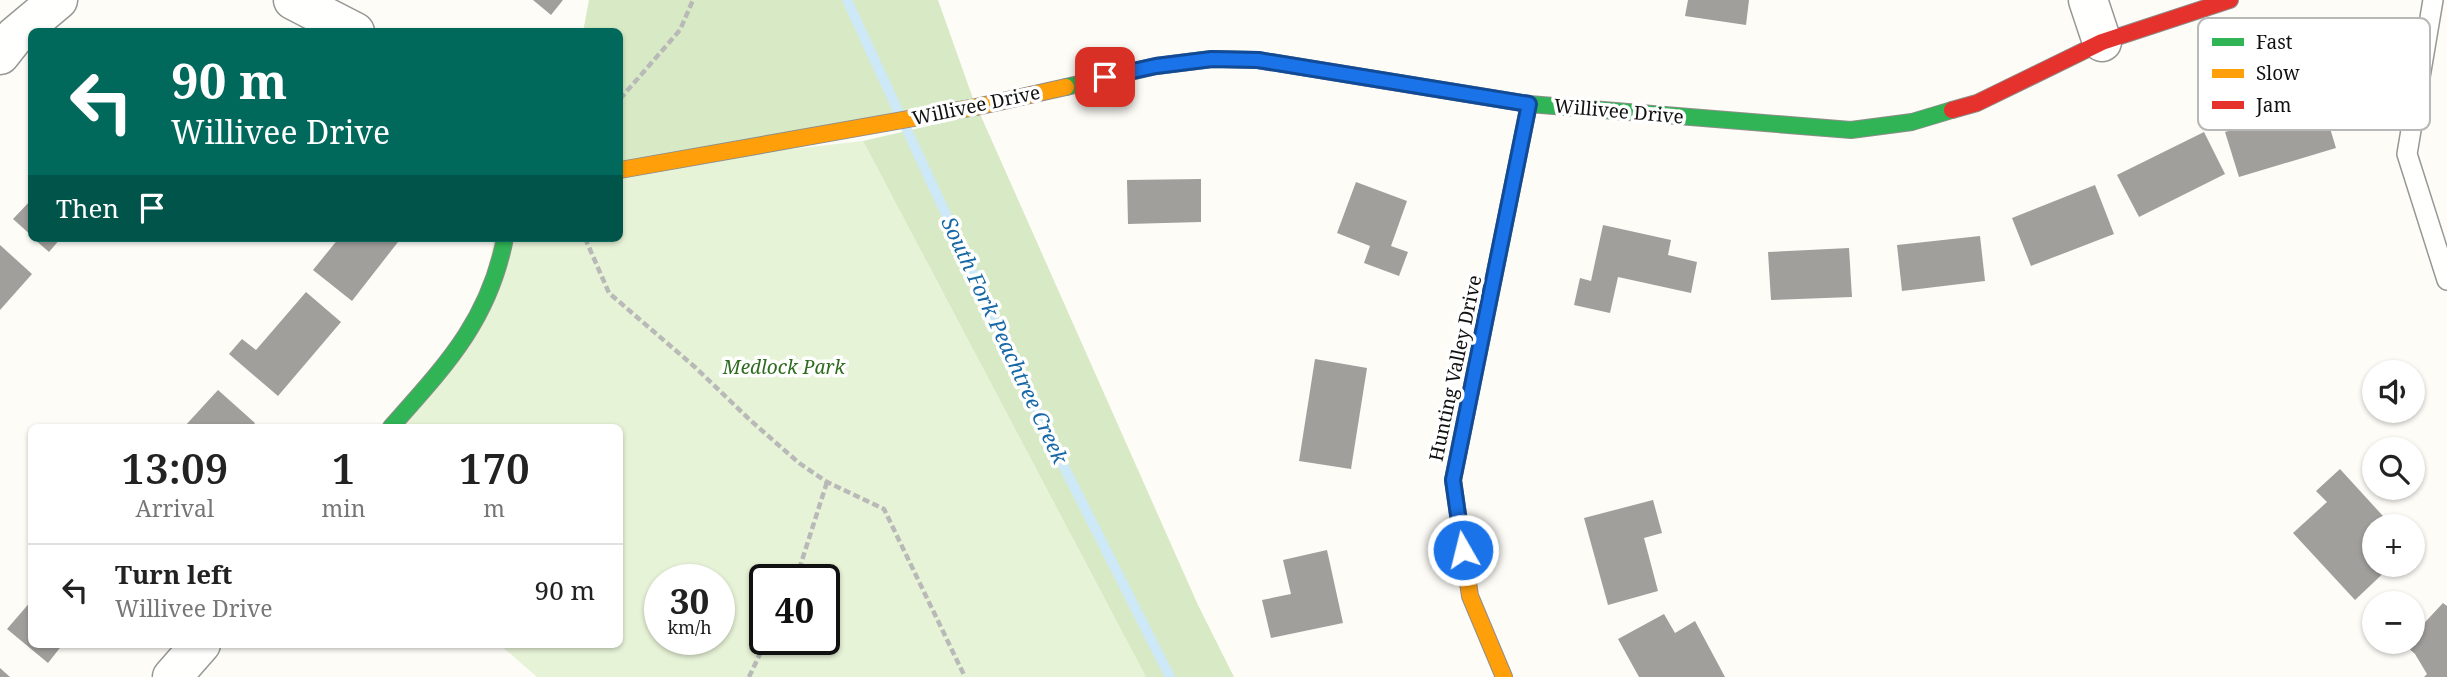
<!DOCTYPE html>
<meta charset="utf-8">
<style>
:root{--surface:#fff;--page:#f2f2f2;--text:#222;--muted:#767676;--line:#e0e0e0}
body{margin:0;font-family:"Noto Serif",serif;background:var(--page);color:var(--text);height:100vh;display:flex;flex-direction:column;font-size:26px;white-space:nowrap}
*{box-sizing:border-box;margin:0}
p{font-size:23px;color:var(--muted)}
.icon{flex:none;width:38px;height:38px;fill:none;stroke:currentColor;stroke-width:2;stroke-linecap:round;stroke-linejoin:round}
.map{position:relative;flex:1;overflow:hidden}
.sheet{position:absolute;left:28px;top:424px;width:595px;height:224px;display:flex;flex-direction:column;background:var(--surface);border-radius:10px;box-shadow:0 2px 5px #0004}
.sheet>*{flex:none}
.hud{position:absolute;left:28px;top:28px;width:595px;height:214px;border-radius:10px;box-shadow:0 2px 5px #0004;background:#00695c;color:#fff;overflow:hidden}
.controls{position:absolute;left:2362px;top:360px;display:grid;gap:14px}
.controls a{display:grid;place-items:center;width:63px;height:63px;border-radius:50%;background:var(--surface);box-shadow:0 2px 5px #0004;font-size:35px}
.speed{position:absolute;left:644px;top:564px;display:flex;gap:14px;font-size:35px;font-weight:700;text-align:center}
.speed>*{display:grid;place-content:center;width:91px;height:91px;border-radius:50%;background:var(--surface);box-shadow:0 2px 5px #0004;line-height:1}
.speed small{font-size:18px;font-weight:400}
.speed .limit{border:4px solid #111;border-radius:10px;background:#fff;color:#111}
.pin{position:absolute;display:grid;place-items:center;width:60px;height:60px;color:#fff;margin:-30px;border-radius:14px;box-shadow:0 4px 10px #0006}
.me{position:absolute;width:77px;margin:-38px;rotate:352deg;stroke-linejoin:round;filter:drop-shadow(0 0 5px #0008)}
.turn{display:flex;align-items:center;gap:24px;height:147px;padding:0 28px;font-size:32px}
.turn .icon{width:91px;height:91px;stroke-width:2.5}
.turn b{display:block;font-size:49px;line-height:60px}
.then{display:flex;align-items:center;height:66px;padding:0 28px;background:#0003;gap:14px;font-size:26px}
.eta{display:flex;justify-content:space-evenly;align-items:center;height:119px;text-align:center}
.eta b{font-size:42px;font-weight:600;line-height:49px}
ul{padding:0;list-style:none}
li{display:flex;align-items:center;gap:21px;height:91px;padding:0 28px;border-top:2px solid var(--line)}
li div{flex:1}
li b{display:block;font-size:26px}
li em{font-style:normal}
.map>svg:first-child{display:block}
.green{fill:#e7f3d7;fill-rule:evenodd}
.forest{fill:#d8eac5}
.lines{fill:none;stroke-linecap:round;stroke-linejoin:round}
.stream{stroke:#cde8f7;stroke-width:10}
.building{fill:#a19f9c}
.lane-casing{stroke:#979795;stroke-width:22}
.street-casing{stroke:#979795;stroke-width:41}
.fast-casing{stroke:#8e8d8b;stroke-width:18}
.slow-casing{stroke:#8e8d8b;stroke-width:18}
.jam-casing{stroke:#8e8d8b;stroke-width:18}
.path{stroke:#b9b9b8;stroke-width:4.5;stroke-dasharray:7 3.5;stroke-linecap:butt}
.lane{stroke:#fffffe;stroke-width:19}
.street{stroke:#fffffe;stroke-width:38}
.fast{stroke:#30b455;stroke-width:16}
.slow{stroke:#ff9f0a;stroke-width:16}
.jam{stroke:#e5322d;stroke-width:16}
.route-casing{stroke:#114b97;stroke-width:18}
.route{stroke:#1a73e8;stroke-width:12}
.labels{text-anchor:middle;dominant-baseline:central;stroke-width:7;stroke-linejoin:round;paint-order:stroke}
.street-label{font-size:19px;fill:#111;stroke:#fff}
.park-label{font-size:19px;font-style:italic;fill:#2f6b1f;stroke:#fff}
.water-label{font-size:21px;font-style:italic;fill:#1768a6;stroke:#fff}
.key{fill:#fff;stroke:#b8b8b8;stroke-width:2}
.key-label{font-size:19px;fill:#111}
</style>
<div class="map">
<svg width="2447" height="677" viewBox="0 0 2447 677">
<rect width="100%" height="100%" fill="#fdfcf7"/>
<path class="green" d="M863 141 1146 677H537L499 644H620V427H389L480 317 494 238H620V168ZM660 579H719V639H660ZM765 579H824V639H765Z"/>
<g class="forest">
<path d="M589 0H938L976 107 620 162V32H583Z"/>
<path d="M980 114 1198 605 1234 677H1146L863 141Z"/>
</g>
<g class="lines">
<g class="stream">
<path d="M847 0 899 113"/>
<path d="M906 128 1051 441 1170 677"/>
</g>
</g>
<g class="building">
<path d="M533 0H563L551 15Z"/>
<path d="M1688 0H1749L1746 25 1685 16Z"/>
<path d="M2322 102 2336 148 2239 177 2225 132Z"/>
<path d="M2204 132 2225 174 2139 217 2117 175Z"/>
<path d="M1201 179V222L1128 224 1127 180Z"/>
<path d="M1356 182 1407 201 1391 246 1408 252 1399 276 1364 263 1370 246 1337 233Z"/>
<path d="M2095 185 2114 234 2031 266 2012 218Z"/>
<path d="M32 199V236L13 219Z"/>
<path d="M1603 225 1671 240 1668 255 1697 262 1691 293 1618 277 1610 313 1574 305 1580 278 1591 281Z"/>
<path d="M1980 236 1985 281 1902 291 1897 245Z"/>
<path d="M33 238H61L49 252Z"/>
<path d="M339 238H392L398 242 352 301 313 270Z"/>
<path d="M0 245 32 274 0 310Z"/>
<path d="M1849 248 1852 297 1771 300 1768 252Z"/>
<path d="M306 292 341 322 278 396 229 354 242 339 256 350Z"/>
<path d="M1315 359 1367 368 1351 469 1299 461Z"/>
<path d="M218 390 255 423 252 427H184Z"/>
<path d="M2340 469 2393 527H2375V565H2392L2355 600 2293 533 2327 502 2316 491Z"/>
<path d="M1653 500 1662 533 1644 538 1658 591 1608 605 1584 518Z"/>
<path d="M1327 550 1343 623 1271 638 1262 600 1291 594 1283 560Z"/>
<path d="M32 600V644H63L48 663 7 629Z"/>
<path d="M2443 603 2447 606V677H2424L2427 674 2415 654 2405 645 2407 642H2413V635Z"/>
<path d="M1664 614 1675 633 1695 621 1725 677H1639L1618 639Z"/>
<path d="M0 668 10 677H0Z"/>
</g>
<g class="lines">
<defs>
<path id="lane" d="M2433 0 2407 154 2447 280"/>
<g id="street">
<path d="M293 0 355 32"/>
<path d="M2088 0 2102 42"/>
<path d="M0 55 15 36 58 0"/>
<path d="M172 677 201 644"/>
</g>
<g id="fast">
<path d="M1066 87 1156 66 1212 59 1258 60 1529 104 1851 130 1912 122 1952 110"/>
<path d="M1483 332 1529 104"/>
<path d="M391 427C445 366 489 321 505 238"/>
</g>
<g id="slow">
<path d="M620 170 976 107 1066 87"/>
<path d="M1483 332 1453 480 1470 596 1504 677"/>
</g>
<path id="jam" d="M1952 110 1977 103 2102 42 2230 0"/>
</defs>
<use href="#lane" class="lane-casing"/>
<use href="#street" class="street-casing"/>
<use href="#fast" class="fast-casing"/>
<use href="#slow" class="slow-casing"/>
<use href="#jam" class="jam-casing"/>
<g class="path">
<path d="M620 99 680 30 693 0"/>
<path d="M585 238 609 293 696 368 750 420 799 463 827 482 884 509 965 677"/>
<path d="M796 579 827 482"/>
<path d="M749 677 767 639"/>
</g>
<use href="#lane" class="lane"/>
<use href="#street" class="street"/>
<use href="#fast" class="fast"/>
<use href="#slow" class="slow"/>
<use href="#jam" class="jam"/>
</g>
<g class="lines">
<defs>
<path id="route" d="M1105 77 1156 66 1212 59 1258 60 1529 104 1453 480 1463 550"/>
</defs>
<use href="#route" class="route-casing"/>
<use href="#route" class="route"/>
</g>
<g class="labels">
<g class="street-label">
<text transform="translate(976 105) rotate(-12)">Willivee Drive</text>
<text transform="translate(1619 111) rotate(5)">Willivee Drive</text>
<text transform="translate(1455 368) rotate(-78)">Hunting Valley Drive</text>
</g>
<g class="park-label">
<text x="784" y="367">Medlock Park</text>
</g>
<g class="water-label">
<text transform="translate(1005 340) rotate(65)">South Fork Peachtree Creek</text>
</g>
</g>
<rect x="2198" y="18" width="232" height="112" rx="10" class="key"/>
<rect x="2212" y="38" width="32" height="8" fill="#30b455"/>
<rect x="2212" y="69" width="32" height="9" fill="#ff9f0a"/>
<rect x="2212" y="101" width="32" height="8" fill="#e5322d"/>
<g class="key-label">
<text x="2256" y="49">Fast</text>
<text x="2256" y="80">Slow</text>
<text x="2256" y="112">Jam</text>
</g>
</svg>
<div class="controls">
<a><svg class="icon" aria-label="sound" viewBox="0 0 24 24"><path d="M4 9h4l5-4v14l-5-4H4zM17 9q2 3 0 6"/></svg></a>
<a><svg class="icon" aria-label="search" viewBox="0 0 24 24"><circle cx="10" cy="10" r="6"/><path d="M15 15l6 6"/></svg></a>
<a>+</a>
<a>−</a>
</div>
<div class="speed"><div>30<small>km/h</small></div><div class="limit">40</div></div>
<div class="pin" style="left:1105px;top:77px;background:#d93025"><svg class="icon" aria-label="arrive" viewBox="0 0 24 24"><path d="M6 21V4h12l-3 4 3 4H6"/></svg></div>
<svg class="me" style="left:1463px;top:550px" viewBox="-20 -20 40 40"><circle r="17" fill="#1a73e8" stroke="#fff" stroke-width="3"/><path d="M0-11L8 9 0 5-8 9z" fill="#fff"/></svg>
<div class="hud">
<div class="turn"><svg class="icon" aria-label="left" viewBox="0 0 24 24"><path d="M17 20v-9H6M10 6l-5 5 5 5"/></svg><div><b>90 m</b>Willivee Drive</div></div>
<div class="then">Then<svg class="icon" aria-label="arrive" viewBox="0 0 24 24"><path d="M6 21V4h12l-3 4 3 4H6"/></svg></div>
</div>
<section class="sheet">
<div class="eta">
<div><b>13:09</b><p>Arrival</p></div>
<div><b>1</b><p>min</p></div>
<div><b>170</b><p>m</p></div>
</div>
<ul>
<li><svg class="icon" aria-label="left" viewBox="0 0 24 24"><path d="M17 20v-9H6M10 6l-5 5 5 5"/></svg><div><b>Turn left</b><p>Willivee Drive</p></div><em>90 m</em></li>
</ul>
</section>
</div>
